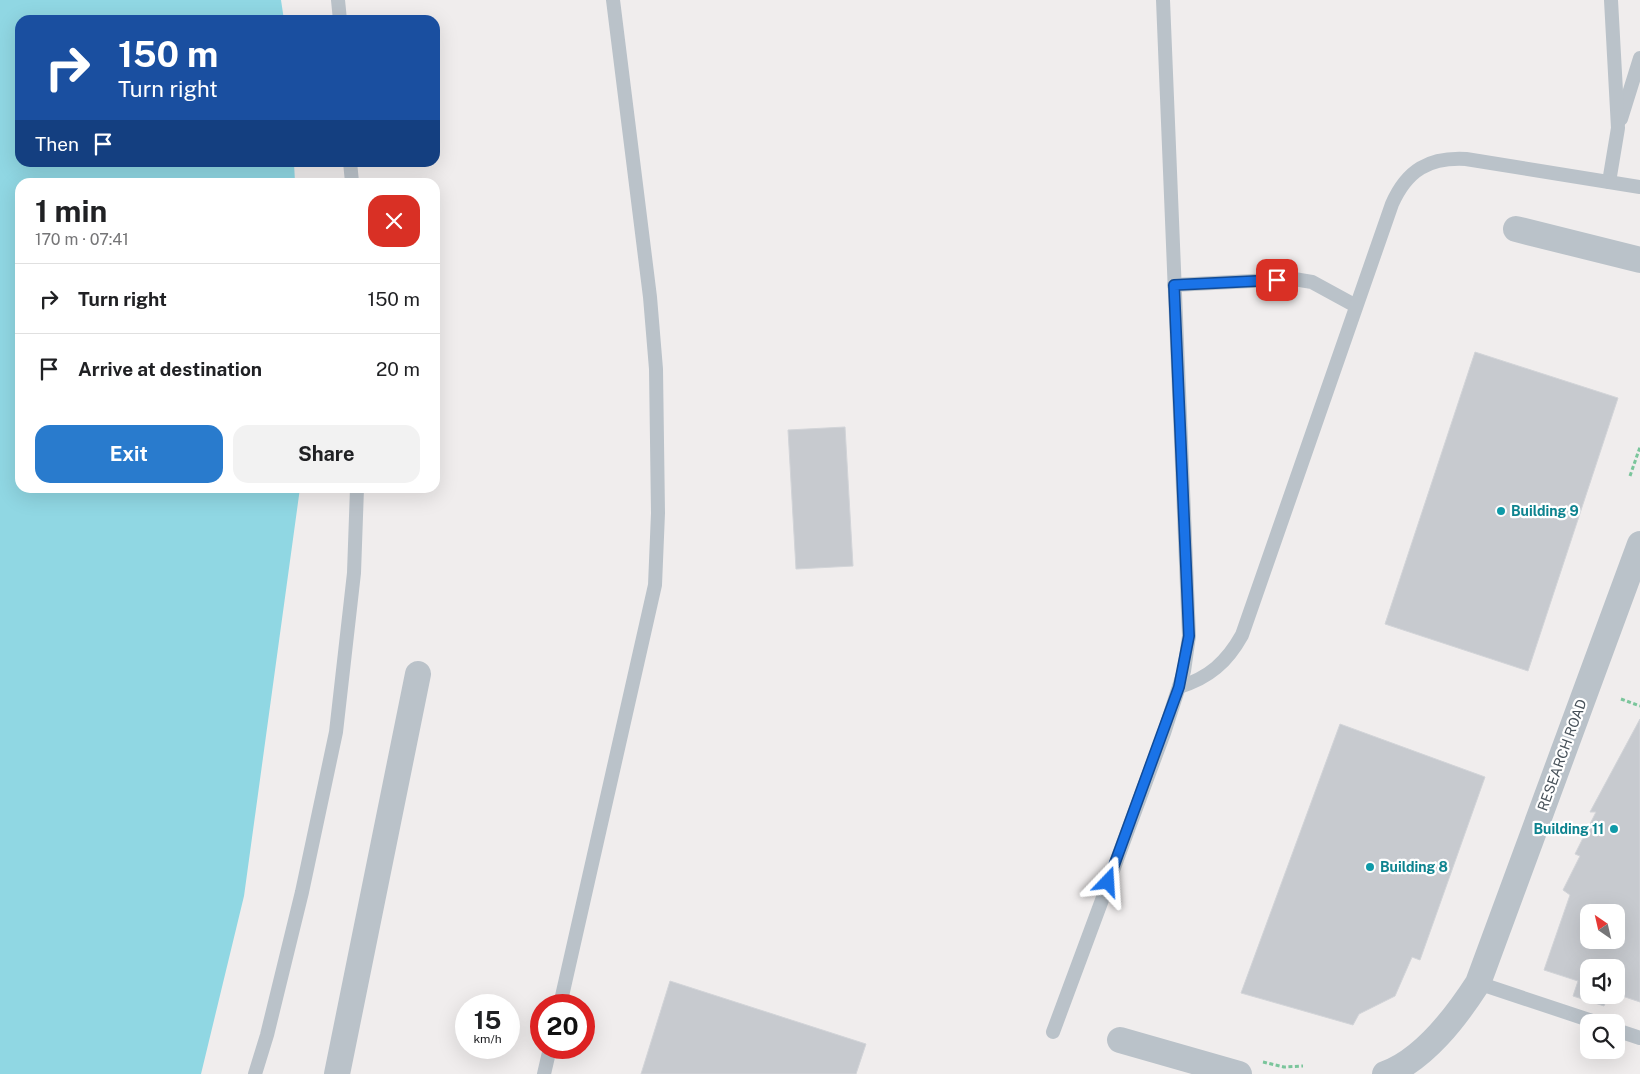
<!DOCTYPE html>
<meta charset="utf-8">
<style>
:root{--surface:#fff;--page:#f2f2f2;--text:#202124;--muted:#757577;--line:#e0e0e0;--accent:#297bcd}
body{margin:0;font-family:"Public Sans",sans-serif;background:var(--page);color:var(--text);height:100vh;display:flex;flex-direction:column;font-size:19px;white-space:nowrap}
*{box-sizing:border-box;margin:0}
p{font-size:16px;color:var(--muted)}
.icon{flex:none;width:28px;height:28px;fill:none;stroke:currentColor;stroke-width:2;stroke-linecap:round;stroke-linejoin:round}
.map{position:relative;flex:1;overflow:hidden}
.panel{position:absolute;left:15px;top:178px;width:425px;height:315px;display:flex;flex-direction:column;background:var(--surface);border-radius:15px;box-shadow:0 5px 20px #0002}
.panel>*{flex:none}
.guide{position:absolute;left:15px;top:15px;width:425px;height:152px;border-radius:15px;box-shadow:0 5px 20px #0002;background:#1a4fa0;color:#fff;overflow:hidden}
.needle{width:32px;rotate:326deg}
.tools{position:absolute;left:1580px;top:904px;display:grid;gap:10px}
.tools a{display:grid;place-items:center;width:45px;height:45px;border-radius:10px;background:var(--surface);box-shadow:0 5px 20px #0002;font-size:25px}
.speed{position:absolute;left:455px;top:994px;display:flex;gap:10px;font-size:25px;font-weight:700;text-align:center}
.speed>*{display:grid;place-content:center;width:65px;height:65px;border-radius:50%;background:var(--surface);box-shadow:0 5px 20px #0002;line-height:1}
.speed small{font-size:12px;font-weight:400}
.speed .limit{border:8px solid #d22;background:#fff;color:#111}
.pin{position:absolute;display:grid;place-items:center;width:42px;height:42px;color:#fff;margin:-21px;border-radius:10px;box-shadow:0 2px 8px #0006}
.me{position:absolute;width:55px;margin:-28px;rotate:20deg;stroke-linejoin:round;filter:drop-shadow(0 0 4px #0008)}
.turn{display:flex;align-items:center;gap:18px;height:105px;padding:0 20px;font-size:22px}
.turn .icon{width:65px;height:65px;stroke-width:2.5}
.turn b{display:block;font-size:35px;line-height:42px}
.then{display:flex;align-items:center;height:48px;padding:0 20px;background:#0003;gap:10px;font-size:19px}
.round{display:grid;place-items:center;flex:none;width:52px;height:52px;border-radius:15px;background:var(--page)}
.headline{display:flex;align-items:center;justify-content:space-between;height:85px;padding:0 20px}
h1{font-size:30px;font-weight:700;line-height:38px}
.button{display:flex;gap:10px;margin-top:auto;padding:10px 20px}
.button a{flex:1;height:58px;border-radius:15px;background:var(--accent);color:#fff;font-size:20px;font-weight:700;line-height:58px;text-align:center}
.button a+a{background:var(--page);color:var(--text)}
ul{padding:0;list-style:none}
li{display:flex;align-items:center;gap:15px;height:70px;padding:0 20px;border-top:1px solid var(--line)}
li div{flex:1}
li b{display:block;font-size:19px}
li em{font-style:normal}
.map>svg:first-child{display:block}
.water{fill:#90d7e3}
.building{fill:#c7cacf;stroke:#d2d4d8;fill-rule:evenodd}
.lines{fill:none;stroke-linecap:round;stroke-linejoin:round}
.path{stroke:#7ac59b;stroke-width:3;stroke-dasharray:4 2.5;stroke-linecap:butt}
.service{stroke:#bac2c9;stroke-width:14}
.minor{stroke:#bac2c9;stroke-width:26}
.route-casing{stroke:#114b97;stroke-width:12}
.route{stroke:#1a73e8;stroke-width:9}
.culture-dot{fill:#0f9aa8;stroke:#fff;stroke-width:2}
.labels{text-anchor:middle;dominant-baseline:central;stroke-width:4.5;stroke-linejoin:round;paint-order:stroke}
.culture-label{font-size:14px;font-weight:bold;fill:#0d838f;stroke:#fff;text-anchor:start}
.street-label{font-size:14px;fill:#475159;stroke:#fff}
</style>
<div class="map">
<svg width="1640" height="1074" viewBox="0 0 1640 1074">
<rect width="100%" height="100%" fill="#f0eded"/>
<path class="water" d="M0 0H281L284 20H20V162L294 163 295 182H20V488H300L244 896 201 1074H0Z"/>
<g class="building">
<path d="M1475 352 1618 398 1528 671 1385 624Z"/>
<path d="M845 427 853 566 796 569 788 430Z"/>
<path d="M1640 719V1002L1616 994V968H1589V995H1608L1604 1006 1573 996 1578 981 1544 970 1570 895 1563 890 1580 856 1575 854 1596 812H1590ZM1589 912H1616V940H1589Z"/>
<path d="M1340 724 1485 777 1420 960 1412 957 1395 996 1359 1014 1353 1025 1241 993Z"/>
<path d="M670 981 866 1044 856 1074H641Z"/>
</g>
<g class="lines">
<g class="path">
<path d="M1630 476 1640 447"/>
<path d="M1621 699 1640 706"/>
<path d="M1263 1062 1284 1067 1303 1066"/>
</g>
<g class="service">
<path d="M338 0 340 20"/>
<path d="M1621 119 1640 58"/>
<path d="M350 162 352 182"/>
<path d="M1609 182 1618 128 1611 0"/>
<path d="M1174 285 1294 279 1312 282 1356 306"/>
<path d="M1179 687C1209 678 1227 662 1242 635L1392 204C1407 170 1429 157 1466 159L1640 187"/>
<path d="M1478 983 1595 1022"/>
<path d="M560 1005 655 585 658 513 656 369 650 297 613 0"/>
<path d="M1616 1030 1640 1038"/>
<path d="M1053 1032 1164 733 1184 671 1189 636 1163 0"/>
<path d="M255 1074 267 1035 302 892 336 732 354 573 357 488"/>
<path d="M544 1074 550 1048"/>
</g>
<g class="minor">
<path d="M1516 229 1640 260"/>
<path d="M1120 1040 1239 1074"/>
<path d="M337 1074 418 674"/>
<path d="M1385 1074C1424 1060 1456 1017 1478 983L1640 544"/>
</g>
</g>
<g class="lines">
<defs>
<path id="route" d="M1108 882 1179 687 1189 636 1174 285 1277 280"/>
</defs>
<use href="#route" class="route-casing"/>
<use href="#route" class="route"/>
</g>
<g class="culture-dot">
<circle cx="1501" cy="511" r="5"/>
<circle cx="1614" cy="829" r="5"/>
<circle cx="1370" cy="867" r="5"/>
</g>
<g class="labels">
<g class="culture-label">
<text x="1511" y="511">Building 9</text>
<text x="1604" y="829" text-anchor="end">Building 11</text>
<text x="1380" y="867">Building 8</text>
</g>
<g class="street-label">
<text transform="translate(1562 755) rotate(-70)">RESEARCH ROAD</text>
</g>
</g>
</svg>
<div class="tools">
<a><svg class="needle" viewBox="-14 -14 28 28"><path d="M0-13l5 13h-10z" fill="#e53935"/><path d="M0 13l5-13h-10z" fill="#757577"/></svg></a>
<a><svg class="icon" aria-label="sound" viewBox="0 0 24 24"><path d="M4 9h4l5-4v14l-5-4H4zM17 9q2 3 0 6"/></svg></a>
<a><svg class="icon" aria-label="search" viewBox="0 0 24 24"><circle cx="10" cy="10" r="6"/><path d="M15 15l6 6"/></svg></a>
</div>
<div class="speed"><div>15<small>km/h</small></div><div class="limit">20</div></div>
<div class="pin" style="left:1277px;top:280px;background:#d93025"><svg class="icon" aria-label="arrive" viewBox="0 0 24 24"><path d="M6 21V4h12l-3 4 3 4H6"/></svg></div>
<svg class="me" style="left:1108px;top:882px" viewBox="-20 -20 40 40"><path d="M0-17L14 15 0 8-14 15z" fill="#1a73e8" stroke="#fff" stroke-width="4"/></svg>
<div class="guide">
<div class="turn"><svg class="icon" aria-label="right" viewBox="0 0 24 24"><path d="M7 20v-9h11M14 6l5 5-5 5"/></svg><div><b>150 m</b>Turn right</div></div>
<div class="then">Then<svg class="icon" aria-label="arrive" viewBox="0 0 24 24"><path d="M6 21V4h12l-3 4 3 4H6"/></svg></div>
</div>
<section class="panel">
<div class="headline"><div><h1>1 min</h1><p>170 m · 07:41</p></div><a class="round" style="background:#d93025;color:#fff"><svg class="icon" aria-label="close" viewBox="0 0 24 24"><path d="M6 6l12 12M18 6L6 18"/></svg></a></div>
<ul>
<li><svg class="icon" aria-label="right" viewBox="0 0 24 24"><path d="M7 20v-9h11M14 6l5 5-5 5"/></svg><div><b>Turn right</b></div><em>150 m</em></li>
<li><svg class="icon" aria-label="arrive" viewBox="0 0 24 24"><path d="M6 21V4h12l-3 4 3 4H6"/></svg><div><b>Arrive at destination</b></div><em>20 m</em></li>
</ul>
<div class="button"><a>Exit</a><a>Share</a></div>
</section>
</div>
